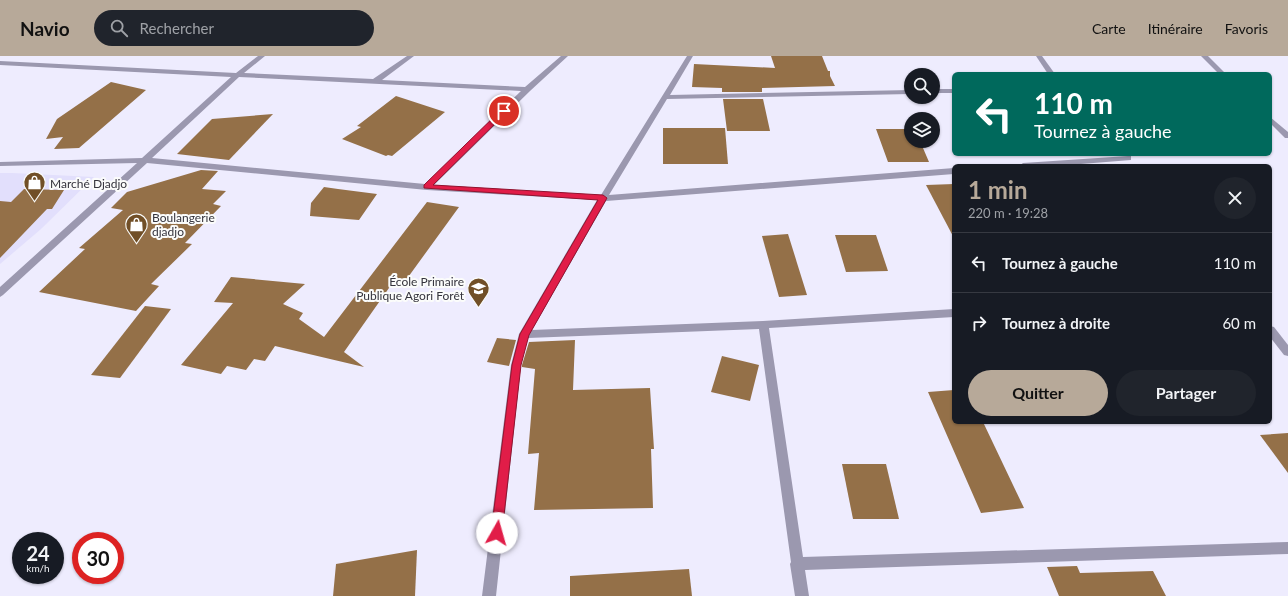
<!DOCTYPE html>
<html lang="fr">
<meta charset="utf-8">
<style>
:root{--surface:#171b24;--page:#20242c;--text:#f1f3f6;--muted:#9ea1a6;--line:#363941;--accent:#b7a999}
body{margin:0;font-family:Lato,sans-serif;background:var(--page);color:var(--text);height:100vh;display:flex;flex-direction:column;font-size:15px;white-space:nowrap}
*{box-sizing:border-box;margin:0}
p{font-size:13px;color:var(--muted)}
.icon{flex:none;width:22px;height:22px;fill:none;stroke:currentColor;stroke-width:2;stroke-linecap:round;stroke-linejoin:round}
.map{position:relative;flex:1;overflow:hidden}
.panel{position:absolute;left:952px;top:108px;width:320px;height:260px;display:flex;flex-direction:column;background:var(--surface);border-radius:6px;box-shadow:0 1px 3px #0004}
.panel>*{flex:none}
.banner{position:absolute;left:952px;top:16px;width:320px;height:84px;border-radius:6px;box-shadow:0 1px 3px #0004;background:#00695c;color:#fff;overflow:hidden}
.controls{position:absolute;left:904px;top:12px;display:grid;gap:8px}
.controls a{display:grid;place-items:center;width:36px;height:36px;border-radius:50%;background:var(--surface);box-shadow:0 1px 3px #0004;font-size:20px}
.speed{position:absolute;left:12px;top:476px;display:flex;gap:8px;font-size:20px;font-weight:700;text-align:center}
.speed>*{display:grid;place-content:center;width:52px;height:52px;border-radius:50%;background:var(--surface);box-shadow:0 1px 3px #0004;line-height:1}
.speed small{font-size:10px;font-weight:400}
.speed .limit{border:6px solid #d22;background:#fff;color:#111}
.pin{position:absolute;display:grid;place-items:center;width:34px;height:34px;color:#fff;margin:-17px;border:2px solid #fff;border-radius:50%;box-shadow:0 1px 4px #0007}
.me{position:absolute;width:44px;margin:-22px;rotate:7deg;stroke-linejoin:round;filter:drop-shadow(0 0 3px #0008)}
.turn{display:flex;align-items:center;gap:14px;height:84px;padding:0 16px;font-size:18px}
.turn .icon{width:52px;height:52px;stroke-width:2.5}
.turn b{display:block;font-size:28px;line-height:34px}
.round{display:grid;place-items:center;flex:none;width:42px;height:42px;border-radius:21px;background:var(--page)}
.head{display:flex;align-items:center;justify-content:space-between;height:68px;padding:0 16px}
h1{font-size:24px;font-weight:700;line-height:30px;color:var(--accent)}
.cta{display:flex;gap:8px;margin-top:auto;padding:8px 16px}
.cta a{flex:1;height:46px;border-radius:24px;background:var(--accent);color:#111;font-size:16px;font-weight:700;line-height:46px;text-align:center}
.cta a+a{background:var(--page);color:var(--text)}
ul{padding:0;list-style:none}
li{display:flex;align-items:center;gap:12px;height:60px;padding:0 16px;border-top:1px solid var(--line)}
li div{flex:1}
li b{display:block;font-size:15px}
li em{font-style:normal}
header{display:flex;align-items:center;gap:24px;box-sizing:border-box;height:56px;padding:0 20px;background:var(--accent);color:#111}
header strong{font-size:19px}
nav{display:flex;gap:22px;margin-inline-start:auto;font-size:14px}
.search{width:280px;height:36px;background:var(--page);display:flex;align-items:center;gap:10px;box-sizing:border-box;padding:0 14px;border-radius:22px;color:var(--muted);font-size:15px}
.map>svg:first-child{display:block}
.built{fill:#e2dffc}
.building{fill:#947048}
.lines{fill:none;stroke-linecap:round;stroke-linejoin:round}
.minor{fill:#9b98af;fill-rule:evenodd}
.route{fill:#e11d48;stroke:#92132f}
.labels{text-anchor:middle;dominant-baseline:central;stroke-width:4;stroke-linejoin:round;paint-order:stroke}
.poi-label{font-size:12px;fill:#35343d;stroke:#fbfcfb;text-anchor:start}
</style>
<header>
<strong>Navio</strong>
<div class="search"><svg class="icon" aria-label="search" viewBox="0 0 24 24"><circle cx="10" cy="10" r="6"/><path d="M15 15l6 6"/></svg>Rechercher</div>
<nav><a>Carte</a><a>Itinéraire</a><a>Favoris</a></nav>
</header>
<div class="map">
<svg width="1288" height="540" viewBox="0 0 1288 540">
<rect width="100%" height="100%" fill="#eeecfe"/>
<path class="built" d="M0 117H12L94 121 41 173 0 208Z"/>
<g class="building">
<path d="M771 0H822L828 15H830V20L835 30 762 32V36H722V32L692 31 694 8 775 12Z"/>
<path d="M111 26 146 34 79 92 54 93 63 81 46 83 57 63Z"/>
<path d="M396 40 445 56 392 100 388 99 386 100 342 83 361 71 357 70Z"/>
<path d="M723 43H763L770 75H727Z"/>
<path d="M273 58 229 104 177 98 212 63Z"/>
<path d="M663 72H725L728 108H663Z"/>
<path d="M876 73H911V85H920L929 106H888Z"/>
<path d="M201 114 218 115 202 133 226 135 213 148 221 150 185 187 192 188 151 228 159 230 136 255 39 236 85 193 79 192 123 154 111 152 127 136Z"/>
<path d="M954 128V182L926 129Z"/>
<path d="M324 131 338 133 377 138 359 164 310 160 311 147Z"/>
<path d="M24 133 64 134 52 153H47L0 202V145L11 146Z"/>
<path d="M427 146 459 151 406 224 396 222 344 296 364 311 275 290 265 305 254 303 246 314 227 310 221 318 181 309 233 247 214 246 231 221 305 228 283 248 303 257 299 263 324 281Z"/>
<path d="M788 178 807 239 779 241 762 180Z"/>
<path d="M835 179H876L888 215 846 216Z"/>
<path d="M145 250 171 253 120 322 91 319Z"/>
<path d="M497 282 516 284 509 310 487 306Z"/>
<path d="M575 284 573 334 650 332 654 393H651L653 452 534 454 539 397 528 398 535 313 522 311V309L529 286Z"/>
<path d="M722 300 759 309 750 345 711 336Z"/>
<path d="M954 334V366H983L1024 452 981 457 928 336Z"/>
<path d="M1288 377V417L1260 379Z"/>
<path d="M842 408H886L899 463H853Z"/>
<path d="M417 494 415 540H333L336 508Z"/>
<path d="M1077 510 1080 517 1153 515 1166 540H1059L1047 511Z"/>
<path d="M689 513 692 540H570V520Z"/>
</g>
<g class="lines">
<g class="minor">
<path d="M258 0H265L244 17 373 23 407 0H414L382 24 525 31 561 0H568L530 35 434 129 601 139 687 0H693L670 39 911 34V38L667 43 609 139 954 112V118L606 145 532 274 763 265 954 253V261L769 272 803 501 1288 486V498L805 514 809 540H795L790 508 791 506 759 273 528 282 521 309 496 540H482L511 309 519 278 597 144 427 134 147 107 3 239 0 241V231L137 107 0 110V106L142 102 231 21 0 9V5L236 17ZM239 21 521 35 425 128 152 102Z"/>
<path d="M1036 0H1042L1055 18H1048Z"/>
<path d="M1201 0H1208L1226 18H1219Z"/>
<rect x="933" y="33" width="21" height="4"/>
<path d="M1270 61 1288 76V82H1285L1270 67Z"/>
<path d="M1128 100H1131V104L1056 110H1019L1023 107Z"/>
<path d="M1270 270 1274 271 1288 289V300L1284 299 1270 281Z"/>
</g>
</g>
<path class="route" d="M502 53 508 55 433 129 603 139 607 142 529 279 521 309 502 477 501 481 497 483 493 481 491 477 512 309 520 278 598 144 424 132V129Z"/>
<defs>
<symbol id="shop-pin" viewBox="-11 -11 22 30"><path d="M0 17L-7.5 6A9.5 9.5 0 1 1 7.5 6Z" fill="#714f27" stroke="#fbfcfb"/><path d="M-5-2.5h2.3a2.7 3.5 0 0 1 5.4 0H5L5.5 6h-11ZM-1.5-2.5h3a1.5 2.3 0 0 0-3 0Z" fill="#fff"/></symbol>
<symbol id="school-pin" viewBox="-11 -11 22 30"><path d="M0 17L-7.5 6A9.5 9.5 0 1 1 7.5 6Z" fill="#714f27" stroke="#fbfcfb"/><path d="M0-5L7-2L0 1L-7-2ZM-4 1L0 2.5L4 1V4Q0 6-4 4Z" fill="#fff"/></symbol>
</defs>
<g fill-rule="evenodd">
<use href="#shop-pin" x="22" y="114" width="25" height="34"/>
<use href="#shop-pin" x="124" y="156" width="25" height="34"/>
<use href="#school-pin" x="466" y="220" width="25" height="34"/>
</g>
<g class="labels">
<g class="poi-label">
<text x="50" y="127">Marché Djadjo</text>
<text x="152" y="161">Boulangerie<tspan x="152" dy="14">djadjo</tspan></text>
<text x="464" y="225" text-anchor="end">École Primaire<tspan x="464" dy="14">Publique Agori Forêt</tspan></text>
</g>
</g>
</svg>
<div class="controls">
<a><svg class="icon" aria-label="search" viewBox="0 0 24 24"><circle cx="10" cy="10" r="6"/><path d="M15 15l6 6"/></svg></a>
<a><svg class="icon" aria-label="layers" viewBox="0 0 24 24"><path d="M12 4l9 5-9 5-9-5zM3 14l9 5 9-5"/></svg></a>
</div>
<div class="speed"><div>24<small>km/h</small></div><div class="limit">30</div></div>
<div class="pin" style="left:504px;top:55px;background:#d93025"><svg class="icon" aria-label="arrive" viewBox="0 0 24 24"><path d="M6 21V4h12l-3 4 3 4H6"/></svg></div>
<svg class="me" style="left:497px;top:477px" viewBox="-20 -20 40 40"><circle r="19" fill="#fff"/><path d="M0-13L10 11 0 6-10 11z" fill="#e11d48"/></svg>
<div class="banner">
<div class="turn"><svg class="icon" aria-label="left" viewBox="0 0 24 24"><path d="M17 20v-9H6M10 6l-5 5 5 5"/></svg><div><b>110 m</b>Tournez à gauche</div></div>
</div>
<section class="panel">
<div class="head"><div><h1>1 min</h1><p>220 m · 19:28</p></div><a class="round"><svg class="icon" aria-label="close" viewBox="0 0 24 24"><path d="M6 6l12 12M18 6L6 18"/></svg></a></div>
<ul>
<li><svg class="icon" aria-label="left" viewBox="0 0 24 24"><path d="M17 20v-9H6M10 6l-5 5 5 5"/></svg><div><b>Tournez à gauche</b></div><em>110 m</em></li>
<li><svg class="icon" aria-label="right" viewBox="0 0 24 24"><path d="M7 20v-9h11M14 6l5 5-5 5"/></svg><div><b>Tournez à droite</b></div><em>60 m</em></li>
</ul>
<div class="cta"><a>Quitter</a><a>Partager</a></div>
</section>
</div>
